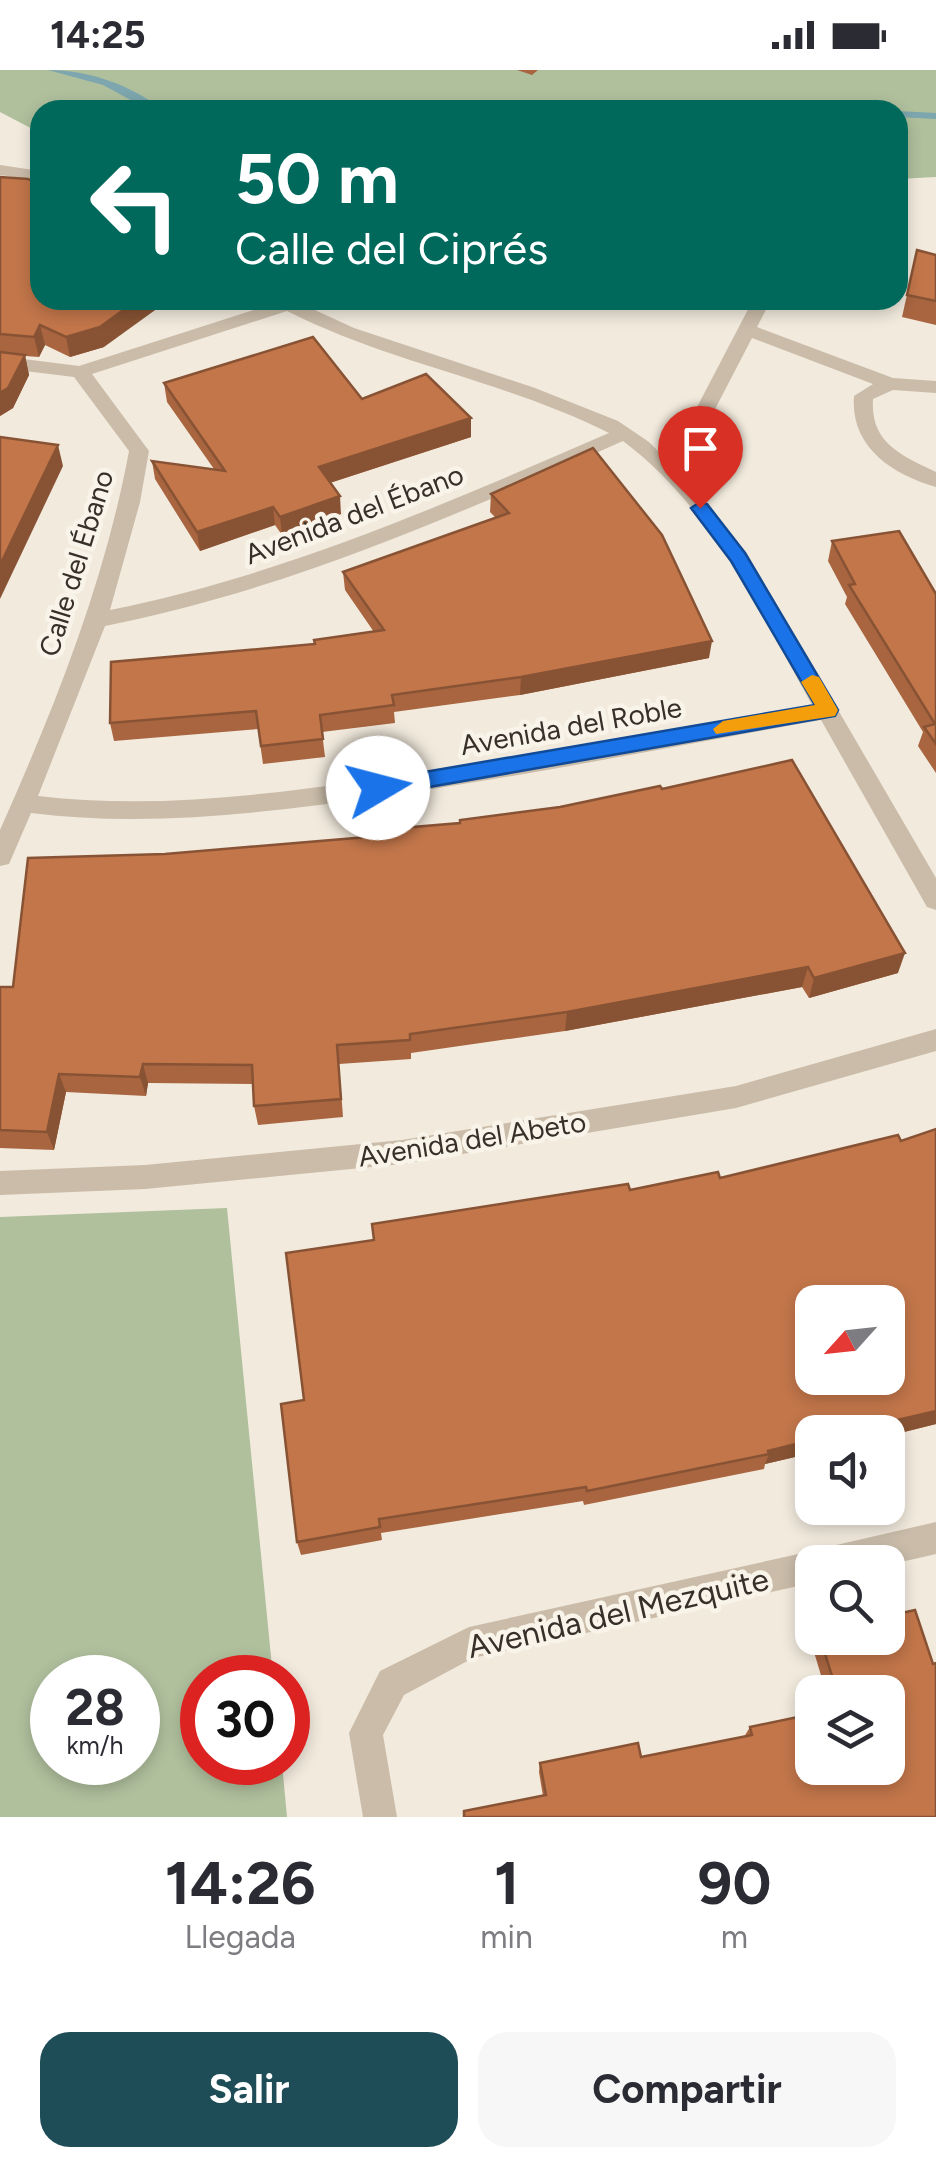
<!DOCTYPE html>
<html lang="es">
<meta charset="utf-8">
<style>
:root{--surface:#fff;--page:#f7f7f7;--text:#2b2b33;--muted:#7c7c81;--accent:#1f4d57}
body{margin:0;font-family:Figtree,sans-serif;background:var(--page);color:var(--text);height:100vh;display:flex;flex-direction:column;font-size:38px;white-space:nowrap}
*{box-sizing:border-box;margin:0}
p{font-size:32px;color:var(--muted)}
.icon{flex:none;width:55px;height:55px;fill:none;stroke:currentColor;stroke-width:2;stroke-linecap:round;stroke-linejoin:round}
.map{position:relative;height:1747px;overflow:hidden}
.side{display:flex;flex-direction:column;background:var(--surface);flex:1}
.side>*{flex:none}
.top-card{position:absolute;left:30px;top:30px;width:878px;height:210px;border-radius:30px;box-shadow:0 5px 15px #0003;background:#00695c;color:#fff;overflow:hidden}
.needle{width:65px;rotate:243deg}
.buttons{position:absolute;left:795px;top:1215px;display:grid;gap:20px}
.buttons a{display:grid;place-items:center;width:110px;height:110px;border-radius:20px;background:var(--surface);box-shadow:0 5px 15px #0003;font-size:50px}
.speed{position:absolute;left:30px;top:1585px;display:flex;gap:20px;font-size:50px;font-weight:700;text-align:center}
.speed>*{display:grid;place-content:center;width:130px;height:130px;border-radius:50%;background:var(--surface);box-shadow:0 5px 15px #0003;line-height:1}
.speed small{font-size:25px;font-weight:400}
.speed .limit{border:15px solid #d22;background:#fff;color:#111}
.pin{position:absolute;display:grid;place-items:center;width:85px;height:85px;color:#fff;margin:-102px -42px;border-radius:50% 50% 50% 0;rotate:-45deg;box-shadow:0 0 10px #0007}
.pin .icon{rotate:45deg}
.me{position:absolute;width:110px;margin:-55px;rotate:82deg;stroke-linejoin:round;filter:drop-shadow(0 0 8px #0008)}
.turn{display:flex;align-items:center;gap:35px;height:210px;padding:0 40px;font-size:45px}
.turn .icon{width:130px;height:130px;stroke-width:2.5}
.turn b{display:block;font-size:70px;line-height:85px}
.eta{display:flex;justify-content:space-evenly;align-items:center;height:170px;text-align:center}
.eta b{font-size:60px;font-weight:700;line-height:70px}
.action{display:flex;gap:20px;margin-top:auto;padding:20px 40px}
.action a{flex:1;height:115px;border-radius:30px;background:var(--accent);color:#fff;font-size:40px;font-weight:700;line-height:115px;text-align:center}
.action a+a{background:var(--page);color:var(--text)}
.status{display:flex;justify-content:space-between;align-items:center;height:70px;padding:0 50px;background:var(--surface);direction:ltr}
.status svg{height:28px;fill:currentColor}
.map>svg:first-child{display:block}
.green{fill:#b0c09d;fill-rule:evenodd}
.lines{fill:none;stroke-linecap:round;stroke-linejoin:round}
.stream{fill:#7da6ae;fill-rule:evenodd}
.minor{fill:#cabca9;fill-rule:evenodd}
.wall{fill:#a86540}
.shaded-wall{fill:#885334}
.building{fill:#c3764a;stroke:#885334;stroke-width:2.5;fill-rule:evenodd}
.route{fill:#1a73e8;stroke:#114b97;stroke-width:2.5}
.slow{fill:#f59e0b}
.labels{text-anchor:middle;dominant-baseline:central;stroke-width:9;stroke-linejoin:round;paint-order:stroke}
.street-label{font-size:28px;fill:#372f29;stroke:#f9f4e9}
.near-street-label{font-size:32px;fill:#372f29;stroke:#f9f4e9}
</style>
<div class="status"><b>14:25</b><svg viewBox="0 0 49 12"><path d="M0 12V9h3v3zM5 12V6h3v6zM10 12V3h3v9zM15 12V0h3v12zM26 1h20v11H26zM47 4h2v5h-2z"/></svg></div>
<div class="map">
<svg width="936" height="1747" viewBox="0 0 936 1747">
<rect width="100%" height="100%" fill="#f2eadd"/>
<g class="green">
<path d="M0 0H936V107L898 109V40H40V63L0 42Z"/>
<path d="M227 1138 273 1607 202 1608V1692L282 1693 287 1747H0V1147ZM52 1608H138V1692H52Z"/>
</g>
<g class="lines">
<g class="stream">
<path d="M48 0C89 0 131 15 163 40H149L103 15Z"/>
<path d="M898 41 936 43V49L898 47Z"/>
</g>
<g class="minor">
<path d="M0 95 40 101V111L0 105Z"/>
<path d="M270 230H293L354 258 535 318 618 351 649 372 694 417 746 482 936 808V840L927 837 821 650C669 677 517 708 364 729 253 744 143 757 31 743L9 794 0 796V760C55 636 104 515 129 381L74 307 0 298V286L79 296 272 234ZM287 241C389 293 506 311 609 363 447 433 285 505 110 540L140 432 149 381 92 304ZM623 371C711 437 760 542 812 635 663 661 514 691 364 711 256 726 147 739 38 726L105 556C287 520 454 446 623 371Z"/>
<path d="M753 230H771L757 257 893 308 936 311V323L893 320 873 329C870 373 901 385 936 402V417C891 404 850 376 854 326L873 314 752 268 713 343H699L696 339Z"/>
<path d="M936 959V981L736 1038 402 1094 145 1119 0 1125V1101L145 1095 402 1070 736 1016Z"/>
<path d="M936 1452V1484L888 1495 812 1492V1513L473 1588 404 1625 383 1665 397 1747H363L349 1663 380 1601 469 1557 812 1481 819 1484 832 1476Z"/>
</g>
</g>
<g class="wall">
<path d="M517 0H538L532 5Z"/>
<path d="M0 107 104 277 70 287 45 275 39 287 25 286 29 305 13 338 0 346Z"/>
<path d="M917 180 936 185V255L902 247Z"/>
<path d="M164 313 362 329 471 348V367L330 413 341 444 282 465 275 455 200 481 155 409 152 391 214 399 167 332Z"/>
<path d="M491 424 709 588 520 625 394 642 395 653 322 662 325 687 263 694 258 659 114 671 110 653 314 574 374 562 345 520 343 502 496 448 490 442Z"/>
<path d="M832 471 936 524V703L918 676 923 662 845 534 847 527 828 491Z"/>
<path d="M662 719 898 903 809 928 802 917 565 961 411 983V989L339 994 343 1047 258 1055 254 1036 253 1014 148 1013 146 1026 66 1022 54 1080 0 1078V917H13L165 784 391 765Z"/>
<path d="M936 1059V1354L888 1366 812 1362V1383L765 1394 764 1399 584 1435 583 1431 381 1463 382 1470 301 1485 297 1472 304 1330 630 1120 720 1108 901 1071Z"/>
<path d="M915 1540 933 1594 936 1593V1747H464V1741L543 1726 539 1702 540 1693 638 1673 641 1687 744 1667 750 1657 812 1644V1698H888V1622H826L811 1572 814 1568H888V1546Z"/>
</g>
<g class="shaded-wall">
<path d="M137 230H169L104 277 70 287 66 267Z"/>
<path d="M40 255 45 275 39 287 34 267Z"/>
<path d="M25 285 29 305 13 338 0 346V323Z"/>
<path d="M471 348V367L320 416 319 397Z"/>
<path d="M58 375 63 396 0 529V495Z"/>
<path d="M340 426 341 444 282 465 280 447Z"/>
<path d="M273 437 275 455 200 481 197 462Z"/>
<path d="M712 571 709 588 520 625 521 607Z"/>
<path d="M905 883 898 903 809 928 814 908Z"/>
<path d="M808 897 802 917 565 961 567 942Z"/>
<path d="M143 994 148 1013 146 1026 140 1007Z"/>
<path d="M59 1004 66 1022 54 1080 47 1062Z"/>
<path d="M936 1341V1354L888 1366V1362H846Z"/>
<path d="M812 1370V1383L765 1394 769 1384 768 1381Z"/>
</g>
<g class="building">
<path d="M0 107 28 109 40 115V230H137L100 257 66 267 40 255 34 267 0 264Z"/>
<path d="M917 180 936 185V231L907 225Z"/>
<path d="M313 267 362 329 426 304 471 348 319 397 340 426 280 447 273 437 197 462 152 391 225 401 164 313Z"/>
<path d="M0 282 25 285 8 318 0 323Z"/>
<path d="M0 367 58 375 0 495Z"/>
<path d="M593 378 662 465 712 571 521 607 392 625 394 635 320 645 323 669 261 676 256 641 110 653 111 592 315 574 314 570 384 560 343 502 509 443 491 424Z"/>
<path d="M899 461 936 524V674L924 657 935 654 849 515 855 514 832 471Z"/>
<path d="M792 690 905 883 814 908 808 897 567 942 410 964V970L337 975 341 1029 254 1036 252 995 143 994 140 1007 59 1004 47 1062 0 1060V917H13L28 788 165 784 391 765 390 759 460 753V750L560 737 660 716 662 719Z"/>
<path d="M936 1059V1341L846 1362H812V1370L768 1381 769 1384 587 1421 586 1417 379 1449 380 1457 297 1472 281 1334 304 1330 286 1183 374 1170 372 1154 628 1114 630 1120 718 1102 720 1108 898 1065 901 1071ZM812 1232H888V1308H812Z"/>
<path d="M915 1540 933 1594 936 1593V1747H464V1741L546 1725 540 1693 638 1673 641 1687 752 1665 750 1657 812 1644V1698H888V1622H837L820 1568H888V1546Z"/>
</g>
<path class="route" d="M700 432 707 434 745 483 838 640 835 646 378 726 371 724 368 718 378 710 815 635 731 491 691 438Z"/>
<path class="slow" d="M812 605 819 607 838 640 835 646 716 664 713 659 723 651 815 635 801 612Z"/>
<g class="labels">
<g class="street-label">
<text transform="translate(354 444) rotate(-21)">Avenida del Ébano</text>
<text transform="translate(76 493) rotate(-73)">Calle del Ébano</text>
<text transform="translate(571 656) rotate(-10)">Avenida del Roble</text>
<text transform="translate(472 1069) rotate(-9)">Avenida del Abeto</text>
</g>
<g class="near-street-label">
<text transform="translate(618 1543) rotate(-13)">Avenida del Mezquite</text>
</g>
</g>
</svg>
<div class="buttons">
<a><svg class="needle" viewBox="-14 -14 28 28"><path d="M0-13l5 13h-10z" fill="#e53935"/><path d="M0 13l5-13h-10z" fill="#7c7c81"/></svg></a>
<a><svg class="icon" aria-label="sound" viewBox="0 0 24 24"><path d="M4 9h4l5-4v14l-5-4H4zM17 9q2 3 0 6"/></svg></a>
<a><svg class="icon" aria-label="search" viewBox="0 0 24 24"><circle cx="10" cy="10" r="6"/><path d="M15 15l6 6"/></svg></a>
<a><svg class="icon" aria-label="layers" viewBox="0 0 24 24"><path d="M12 4l9 5-9 5-9-5zM3 14l9 5 9-5"/></svg></a>
</div>
<div class="speed"><div>28<small>km/h</small></div><div class="limit">30</div></div>
<div class="pin" style="left:700px;top:438px;background:#d93025"><svg class="icon" aria-label="arrive" viewBox="0 0 24 24"><path d="M6 21V4h12l-3 4 3 4H6"/></svg></div>
<svg class="me" style="left:378px;top:718px" viewBox="-20 -20 40 40"><circle r="19" fill="#fff"/><path d="M0-13L10 11 0 6-10 11z" fill="#1a73e8"/></svg>
<div class="top-card">
<div class="turn"><svg class="icon" aria-label="left" viewBox="0 0 24 24"><path d="M17 20v-9H6M10 6l-5 5 5 5"/></svg><div><b>50 m</b>Calle del Ciprés</div></div>
</div>
</div>
<section class="side">
<div class="eta">
<div><b>14:26</b><p>Llegada</p></div>
<div><b>1</b><p>min</p></div>
<div><b>90</b><p>m</p></div>
</div>
<div class="action"><a>Salir</a><a>Compartir</a></div>
</section>
